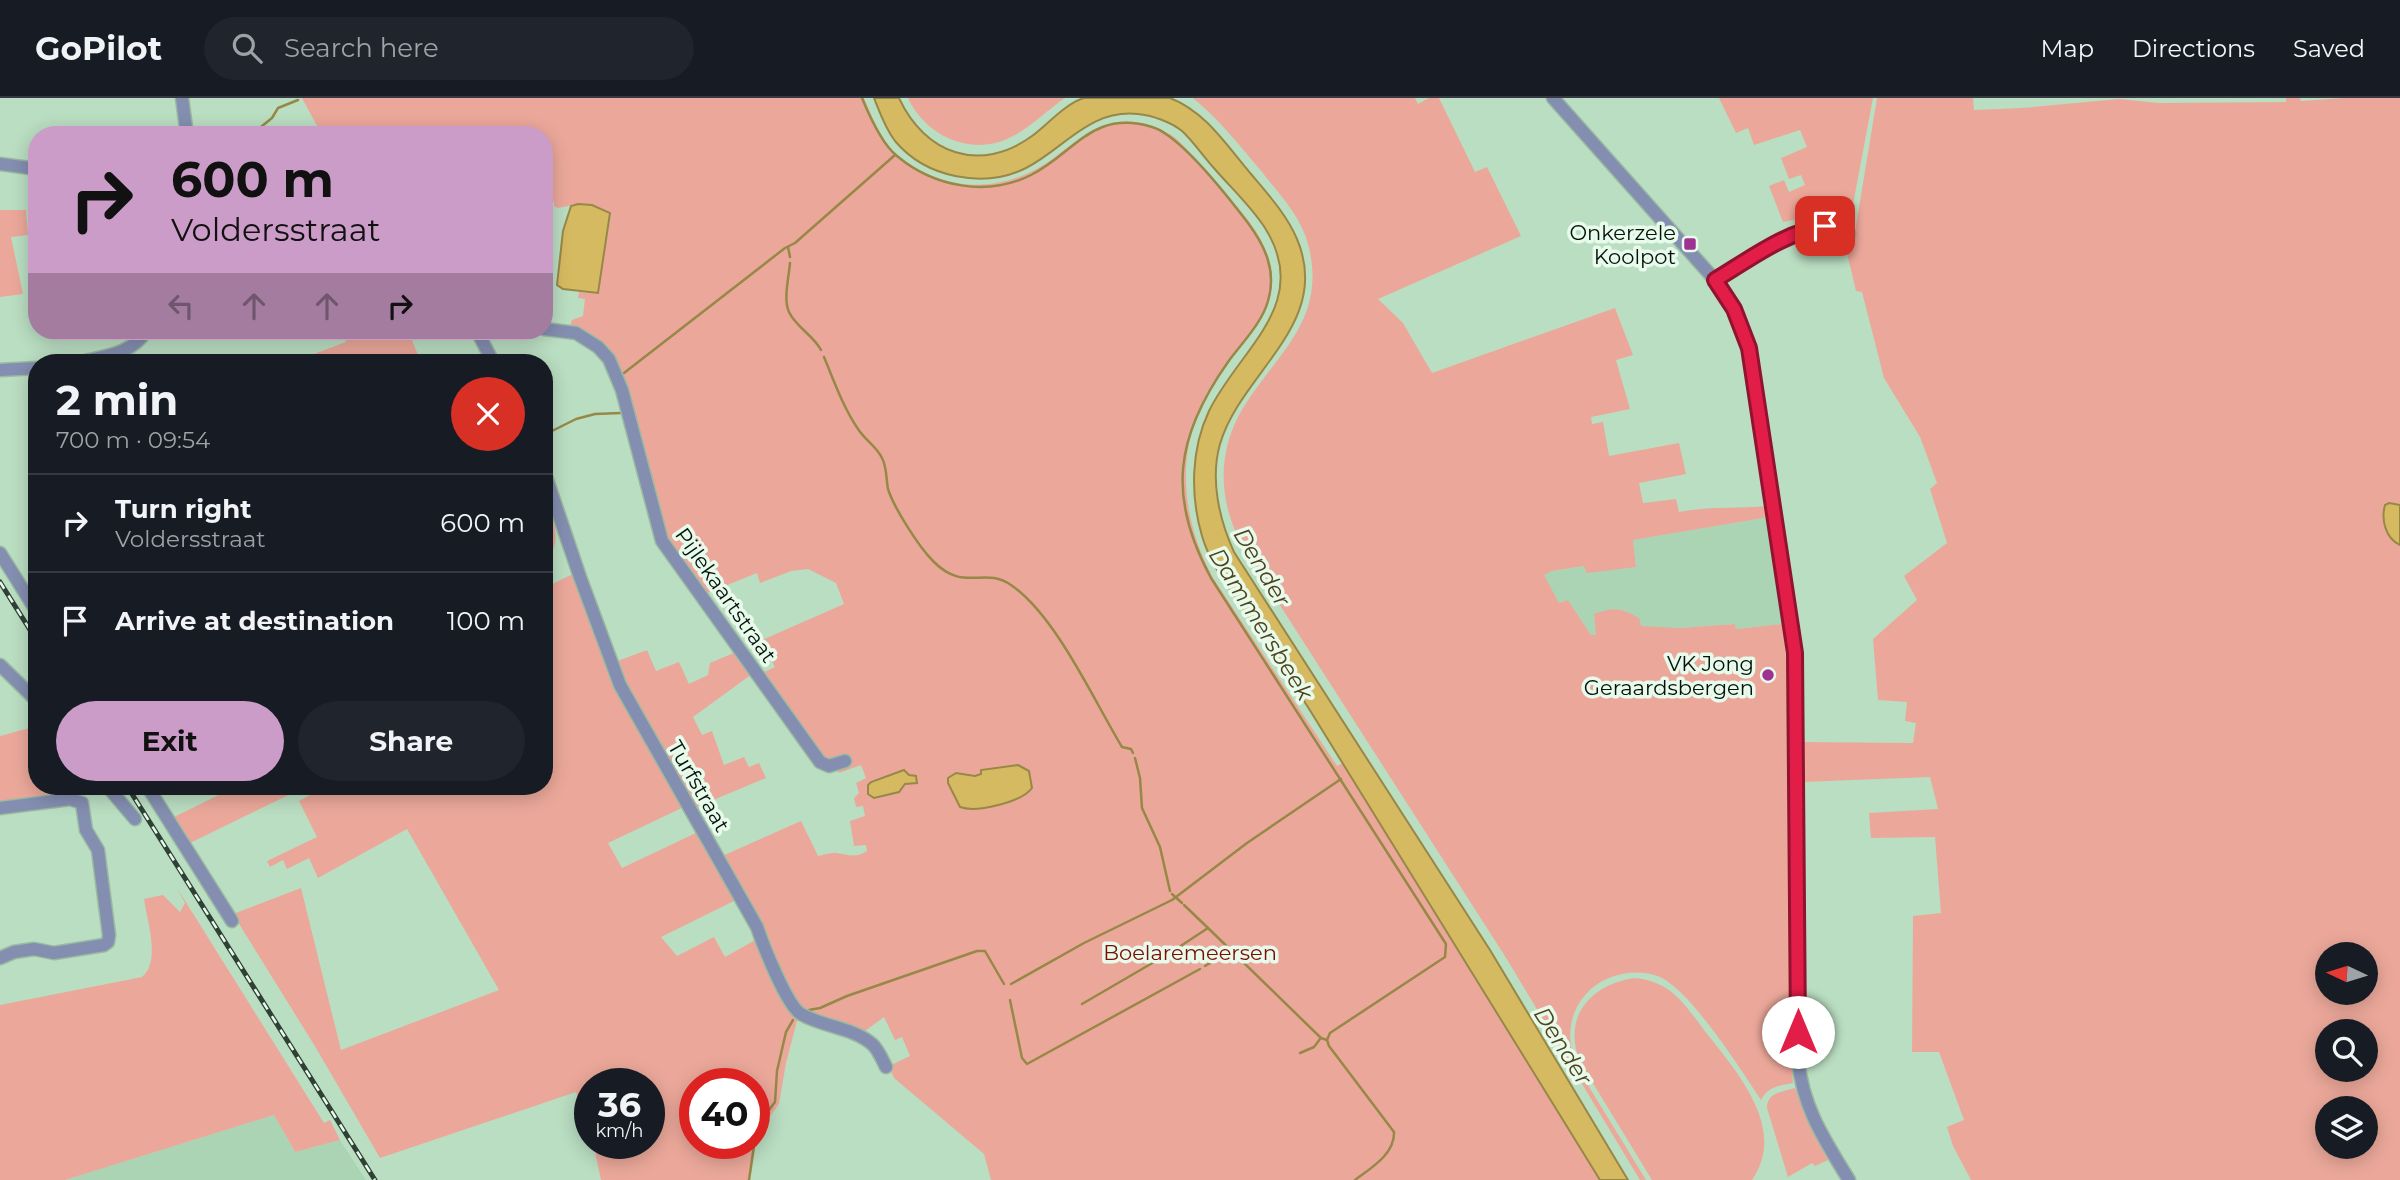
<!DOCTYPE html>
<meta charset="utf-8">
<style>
:root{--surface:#171b24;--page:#20242c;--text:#f1f3f6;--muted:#9ea1a6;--line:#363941;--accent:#cc9cc9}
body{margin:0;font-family:Montserrat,sans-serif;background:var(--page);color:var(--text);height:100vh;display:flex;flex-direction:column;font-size:26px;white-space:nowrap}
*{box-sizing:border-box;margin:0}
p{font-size:23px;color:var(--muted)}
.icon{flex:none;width:38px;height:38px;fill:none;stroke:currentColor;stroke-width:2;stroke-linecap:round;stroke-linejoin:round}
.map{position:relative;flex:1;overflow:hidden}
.details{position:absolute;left:28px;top:256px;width:525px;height:441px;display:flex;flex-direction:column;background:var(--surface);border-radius:28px;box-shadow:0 4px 18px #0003}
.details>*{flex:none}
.top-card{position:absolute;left:28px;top:28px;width:525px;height:214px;border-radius:28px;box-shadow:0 4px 18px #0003;background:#cc9cc9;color:#111;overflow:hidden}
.needle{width:46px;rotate:274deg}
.buttons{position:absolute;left:2315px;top:844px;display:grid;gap:14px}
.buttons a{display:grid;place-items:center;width:63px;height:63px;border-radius:50%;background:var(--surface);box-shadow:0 4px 18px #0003;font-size:35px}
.speed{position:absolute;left:574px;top:970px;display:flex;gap:14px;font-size:35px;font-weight:700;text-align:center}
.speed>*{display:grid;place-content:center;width:91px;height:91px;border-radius:50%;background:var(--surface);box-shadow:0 4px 18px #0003;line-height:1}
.speed small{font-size:18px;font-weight:400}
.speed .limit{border:10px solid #d22;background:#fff;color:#111}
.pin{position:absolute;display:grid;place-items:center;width:60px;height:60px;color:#fff;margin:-30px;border-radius:14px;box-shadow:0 4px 10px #0006}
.me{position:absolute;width:77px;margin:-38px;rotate:0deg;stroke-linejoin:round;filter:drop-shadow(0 0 5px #0008)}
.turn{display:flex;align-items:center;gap:24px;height:147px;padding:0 28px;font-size:32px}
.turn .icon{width:91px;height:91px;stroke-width:2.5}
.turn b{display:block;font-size:49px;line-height:60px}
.lanes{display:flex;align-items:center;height:66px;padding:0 28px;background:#0003;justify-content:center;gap:35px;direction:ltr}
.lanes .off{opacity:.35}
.round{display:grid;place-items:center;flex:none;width:74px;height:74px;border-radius:37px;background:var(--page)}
.overview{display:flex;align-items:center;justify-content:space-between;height:119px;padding:0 28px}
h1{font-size:42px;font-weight:700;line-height:52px}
.action{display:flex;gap:14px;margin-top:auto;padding:14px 28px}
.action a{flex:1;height:80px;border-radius:42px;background:var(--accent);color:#111;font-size:28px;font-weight:700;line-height:80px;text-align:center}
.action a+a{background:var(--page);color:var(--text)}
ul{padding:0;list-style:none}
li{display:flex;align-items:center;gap:21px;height:98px;padding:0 28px;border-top:2px solid var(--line)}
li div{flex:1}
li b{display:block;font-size:26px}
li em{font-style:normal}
header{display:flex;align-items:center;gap:42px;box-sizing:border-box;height:98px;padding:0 35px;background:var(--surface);border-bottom:2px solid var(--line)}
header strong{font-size:33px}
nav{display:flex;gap:38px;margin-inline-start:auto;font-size:24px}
.search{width:490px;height:63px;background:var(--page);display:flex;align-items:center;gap:18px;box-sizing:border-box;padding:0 24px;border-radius:38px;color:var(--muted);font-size:26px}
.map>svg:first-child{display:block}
.built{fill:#aad4b4}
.green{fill:#eba89a;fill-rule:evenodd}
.water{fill:#d6ba61;stroke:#978847;stroke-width:2}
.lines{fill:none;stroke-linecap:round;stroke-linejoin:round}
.stream{stroke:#978847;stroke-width:2.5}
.minor-casing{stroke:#99b9a1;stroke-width:15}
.minor{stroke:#848eb0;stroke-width:12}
.rail-casing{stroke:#2f4134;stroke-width:5}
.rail{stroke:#e7faeb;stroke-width:2.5;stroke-dasharray:8;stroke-linecap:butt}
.route-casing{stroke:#92132f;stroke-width:18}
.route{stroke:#e11d48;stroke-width:12}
.poi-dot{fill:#9e3293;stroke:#e7faeb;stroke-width:2.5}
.labels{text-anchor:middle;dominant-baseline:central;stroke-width:7;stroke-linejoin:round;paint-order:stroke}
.poi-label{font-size:21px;fill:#051209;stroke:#e7faeb;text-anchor:end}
.street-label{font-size:21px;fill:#051209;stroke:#e7faeb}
.park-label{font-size:21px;fill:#7b0e00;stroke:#e7faeb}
.water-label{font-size:23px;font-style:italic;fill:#4e421c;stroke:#e7faeb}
</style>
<header>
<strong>GoPilot</strong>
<div class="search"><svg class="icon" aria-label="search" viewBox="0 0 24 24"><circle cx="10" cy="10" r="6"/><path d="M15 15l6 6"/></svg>Search here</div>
<nav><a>Map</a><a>Directions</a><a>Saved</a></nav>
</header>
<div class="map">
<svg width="2400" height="1082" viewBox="0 0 2400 1082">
<rect width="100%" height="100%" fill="#badec2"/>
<g class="built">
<path d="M1769 419 1783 526 1736 531 1735 526 1679 530H1597L1596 538 1591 537 1568 502 1559 505 1543 477 1552 473 1585 468 1636 469 1633 442Z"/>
<path d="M274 1017 295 1054 340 1042 366 1082H65Z"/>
</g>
<g class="green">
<path d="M302 0H864C883 45 891 63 940 81 978 94 1023 84 1055 59 1082 39 1108 16 1145 26 1154 28 1167 34 1174 39 1186 48 1196 63 1206 74 1220 90 1235 106 1248 122 1313 209 1228 240 1199 312 1176 369 1185 427 1213 480L1337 668 1343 665 1600 1082H991L984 1056 894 980 889 968 910 958 902 939 895 942 884 919 861 936 799 910 722 758 801 723 818 758C824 757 832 754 837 755 848 757 857 760 867 753L866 747 854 748 850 723 865 718 863 708 856 709 854 700 859 695 856 685 866 680 861 667 839 675 836 669 819 653 762 575 775 569 760 543 844 506 836 485 808 471 791 473 760 485 757 475 705 496 667 441 623 283 582 233 570 228 572 222 583 218 585 201 578 200 579 194 598 195 601 167 592 107 578 106 558 110 554 108V103L544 115V37H322ZM903 672 909 677 916 678V685L905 686 899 694 874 700 871 684Z"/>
<path d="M908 0H1065C1046 13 1028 32 1007 41 969 58 925 37 908 0Z"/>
<path d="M1193 0H1415L1418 6 1429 0H1439L1475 74 1487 69 1521 138 1378 201 1403 225 1432 275 1615 210 1633 257 1616 262 1630 311 1591 319 1592 326 1603 324 1609 358 1679 345 1686 376 1639 385 1643 405 1676 401 1679 414C1708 408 1737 411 1767 408L1769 419 1633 442 1636 469 1587 475 1584 468 1552 473 1544 477 1559 505 1568 502 1591 537H1596L1594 516C1615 509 1619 509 1639 520L1641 528 1679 530 1735 526 1736 531 1783 526 1787 568 1790 942 1793 985C1779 988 1768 988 1761 1002 1742 973 1690 892 1660 879 1635 869 1604 876 1586 896 1568 916 1567 941 1575 966L1646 1082H1640L1503 855 1249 459C1221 415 1214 365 1239 317 1272 258 1329 225 1308 146 1301 118 1279 96 1262 74 1240 48 1219 21 1193 0Z"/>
<path d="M1719 0H1873L1848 133 1807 127 1803 120 1783 124 1769 88 1784 82 1789 94 1805 87 1801 77 1789 81 1781 60 1807 49 1800 32 1754 47 1748 30 1736 35Z"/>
<path d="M1877 0H1973L1974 12 2022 10 2119 1 2159 5 2286 4V0H2300L2301 3 2344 0H2400V1082H1971L1953 1048 1947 1029 1964 1022 1939 954H1912L1913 818 1941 815 1935 739 1871 740 1869 715 1938 711 1930 679 1802 684 1801 644 1913 645 1916 625 1905 623 1907 604 1878 602 1873 541 1917 502 1904 478 1947 445 1930 391 1937 385 1920 339 1884 280 1862 194 1856 193 1846 151 1853 146ZM2328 856H2366V894H2328ZM2328 933H2366V971H2328ZM2328 1010H2366V1048H2328Z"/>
<path d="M0 112H26L28 137 11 139 23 196 0 199Z"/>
<path d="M342 233H408L421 264H296L314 259V256L346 244Z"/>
<path d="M544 399C554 425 564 443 544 466Z"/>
<path d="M575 475 600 542 686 708 608 745 622 770 700 733 736 802 661 839 677 858 714 839 725 859 757 841 798 919 786 965 779 1006 771 1017 759 1025 749 1082H601L593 1045H649V985H590V1036L576 994 380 1060 316 950 233 816 301 790 341 952 499 892 407 731 318 780 309 760 287 771 283 762 270 769 267 763 317 739 299 703 326 688H544V490ZM695 985H754V1045H695Z"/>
<path d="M647 552 656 573 679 564 689 586 708 577 710 565 736 554 752 576 693 619 702 637 712 633 724 667 744 659 749 669 759 665 766 680 694 710 661 657 615 564Z"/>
<path d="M37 628V688H104L106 690 0 712V638Z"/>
<path d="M237 688H307L188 746 172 720Z"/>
<path d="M177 790 324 1025 330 1022 340 1042 295 1054 274 1017 65 1082H0V907L142 879C161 863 147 823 144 801L163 797 180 814 185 805Z"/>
<path d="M1634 880C1673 883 1686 909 1708 937 1739 976 1787 1032 1752 1082H1652L1580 964C1562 919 1590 887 1634 880Z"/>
<path d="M1795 990 1809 1027 1828 1062 1815 1068 1812 1065 1788 1079 1767 1010C1767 994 1782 994 1795 990Z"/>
</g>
<g class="water">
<path d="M874 0H899C925 56 980 76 1032 38 1047 27 1066 5 1084 0 1090 0 1099 0 1106 0 1127 0 1149 0 1170 0 1205 13 1227 48 1251 76 1267 95 1287 117 1297 141 1333 226 1241 274 1220 346 1210 381 1219 421 1234 454L1490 852 1628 1082H1600C1504 925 1408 769 1311 614 1290 580 1267 547 1245 514 1229 490 1210 466 1202 438 1190 397 1191 351 1209 313 1239 251 1313 206 1265 130 1251 108 1230 89 1213 69 1203 58 1193 43 1182 33 1171 24 1151 17 1138 16 1089 11 1065 50 1026 70 984 91 926 80 895 43 885 30 880 15 874 0Z"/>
<path d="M578 106 592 107 610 115 598 195 563 191 557 187 563 133 571 108Z"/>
<path d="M2389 405 2400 407V447C2385 440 2381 421 2385 407Z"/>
<path d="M1018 667 1029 673 1032 690C1022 704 976 715 960 709L948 685V680L956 675 975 678 981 676V672Z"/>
<path d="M904 672 909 677 916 678 917 685 905 686 899 694 874 700 868 696V687L871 684Z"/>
</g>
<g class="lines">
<g class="stream">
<path d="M862 0C869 17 883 47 897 58 934 89 987 99 1031 77 1075 55 1092 11 1152 29 1180 37 1229 100 1248 125 1265 148 1277 173 1268 203 1262 225 1241 246 1228 264 1175 339 1167 399 1211 480L1446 846 1445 859 1330 935 1327 942 1329 948 1394 1034C1395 1056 1371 1070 1355 1082"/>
<path d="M251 37 272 20 278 10 298 2"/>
<path d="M788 149 790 159"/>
<path d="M790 165C789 178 783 202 789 214 796 229 813 237 821 252"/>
<path d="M824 259C834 283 843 309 858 331 865 342 877 349 882 360 887 369 886 381 888 391 894 410 919 449 933 463 964 495 984 468 1011 487 1056 518 1093 601 1122 649L1131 651 1133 655"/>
<path d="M624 275 785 150 795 145 895 57"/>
<path d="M544 337 576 321 595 316 621 315"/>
<path d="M1135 660 1140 680 1142 710 1160 749 1170 793"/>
<path d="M1172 796 1182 805"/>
<path d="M1184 807 1208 830"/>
<path d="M1205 868 1232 853"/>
<path d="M1011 886 1084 845 1172 802 1247 745 1341 681"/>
<path d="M1010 902 1022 960 1027 966 1200 871"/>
<path d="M1082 906 1173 853 1208 830 1321 940 1327 942"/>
<path d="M809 912 820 910 847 898 977 853H985L1004 886"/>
<path d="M1300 955 1314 949 1320 941"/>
<path d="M749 1082 757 1028 775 1004 777 973 786 934 793 922"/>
</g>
<defs>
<g id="minor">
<path d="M182 0 187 37"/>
<path d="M1553 0 1715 182 1734 211 1749 250 1795 555 1798 962C1803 1010 1824 1041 1849 1082"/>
<path d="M0 66 37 71"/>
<path d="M1715 182C1748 163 1812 112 1849 136"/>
<path d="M544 231 576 235 598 249 609 261 622 292 662 443 820 664 829 668 845 663"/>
<path d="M477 233 493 264"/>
<path d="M81 264C105 258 132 256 146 233"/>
<path d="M0 272 37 270"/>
<path d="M544 373 580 479 620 587 757 829C763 847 787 908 801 916 823 929 852 929 872 946 878 951 882 961 886 969"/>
<path d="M0 455 37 514"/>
<path d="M0 567 37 603"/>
<path d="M107 688 135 721"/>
<path d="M147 688 232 823"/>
<path d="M0 710 70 701 82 705 86 732 98 752 109 837 108 844 104 847 54 855 34 851 14 854 0 860"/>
</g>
</defs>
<use href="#minor" class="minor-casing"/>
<use href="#minor" class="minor"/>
<defs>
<g id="rail">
<path d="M0 484 37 543"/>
<path d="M127 688 375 1082"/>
</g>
</defs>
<use href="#rail" class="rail-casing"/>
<use href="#rail" class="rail"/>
</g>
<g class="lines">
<defs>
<path id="route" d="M1798 934 1795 555 1749 250 1734 211 1715 182C1750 161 1785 134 1825 128"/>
</defs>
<use href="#route" class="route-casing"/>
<use href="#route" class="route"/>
</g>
<g class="poi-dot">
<rect x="1683" y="139" width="14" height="14" rx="3.5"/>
<circle cx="1768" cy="577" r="7"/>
</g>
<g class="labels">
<g class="poi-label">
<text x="1676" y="134">Onkerzele<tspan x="1676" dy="24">Koolpot</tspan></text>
<text x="1754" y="565">VK Jong<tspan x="1754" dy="24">Geraardsbergen</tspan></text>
</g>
<g class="street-label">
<text transform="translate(726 497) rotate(55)">Pijlekaartstraat</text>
<text transform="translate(699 688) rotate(60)">Turfstraat</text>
</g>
<g class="park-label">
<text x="1190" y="854">Boelaremeersen</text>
</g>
<g class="water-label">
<text transform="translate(1262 469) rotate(59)">Dender</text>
<text transform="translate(1261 526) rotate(58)">Dammersbeek</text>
<text transform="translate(1563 948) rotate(58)">Dender</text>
</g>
</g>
</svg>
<div class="buttons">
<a><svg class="needle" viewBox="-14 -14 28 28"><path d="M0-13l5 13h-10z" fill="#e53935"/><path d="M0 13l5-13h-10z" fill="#9ea1a6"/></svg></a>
<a><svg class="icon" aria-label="search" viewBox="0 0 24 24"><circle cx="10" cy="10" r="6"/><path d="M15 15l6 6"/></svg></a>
<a><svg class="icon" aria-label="layers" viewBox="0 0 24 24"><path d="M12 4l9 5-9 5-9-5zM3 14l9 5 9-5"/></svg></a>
</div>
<div class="speed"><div>36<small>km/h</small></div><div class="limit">40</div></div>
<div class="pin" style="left:1825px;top:128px;background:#d93025"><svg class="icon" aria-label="arrive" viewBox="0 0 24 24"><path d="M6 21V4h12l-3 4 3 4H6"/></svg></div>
<svg class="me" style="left:1798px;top:934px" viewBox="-20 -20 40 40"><circle r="19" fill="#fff"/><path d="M0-13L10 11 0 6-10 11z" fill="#e11d48"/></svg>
<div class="top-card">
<div class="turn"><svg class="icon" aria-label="right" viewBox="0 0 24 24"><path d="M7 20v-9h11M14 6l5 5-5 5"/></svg><div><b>600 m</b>Voldersstraat</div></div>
<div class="lanes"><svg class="icon off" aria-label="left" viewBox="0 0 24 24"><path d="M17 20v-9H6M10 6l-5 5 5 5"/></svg><svg class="icon off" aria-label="ahead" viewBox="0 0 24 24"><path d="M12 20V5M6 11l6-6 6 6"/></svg><svg class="icon off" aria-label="ahead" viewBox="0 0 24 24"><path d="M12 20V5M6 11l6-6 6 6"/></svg><svg class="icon" aria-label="right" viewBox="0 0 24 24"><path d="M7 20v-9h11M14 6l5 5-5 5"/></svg></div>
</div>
<section class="details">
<div class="overview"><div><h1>2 min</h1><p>700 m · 09:54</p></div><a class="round" style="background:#d93025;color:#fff"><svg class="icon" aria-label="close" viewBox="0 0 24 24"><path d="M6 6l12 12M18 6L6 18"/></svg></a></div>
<ul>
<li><svg class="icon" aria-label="right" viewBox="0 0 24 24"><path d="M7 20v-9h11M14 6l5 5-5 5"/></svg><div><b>Turn right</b><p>Voldersstraat</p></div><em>600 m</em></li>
<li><svg class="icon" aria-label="arrive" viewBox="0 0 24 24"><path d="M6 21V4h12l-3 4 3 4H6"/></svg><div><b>Arrive at destination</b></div><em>100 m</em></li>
</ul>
<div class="action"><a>Exit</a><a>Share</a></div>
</section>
</div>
